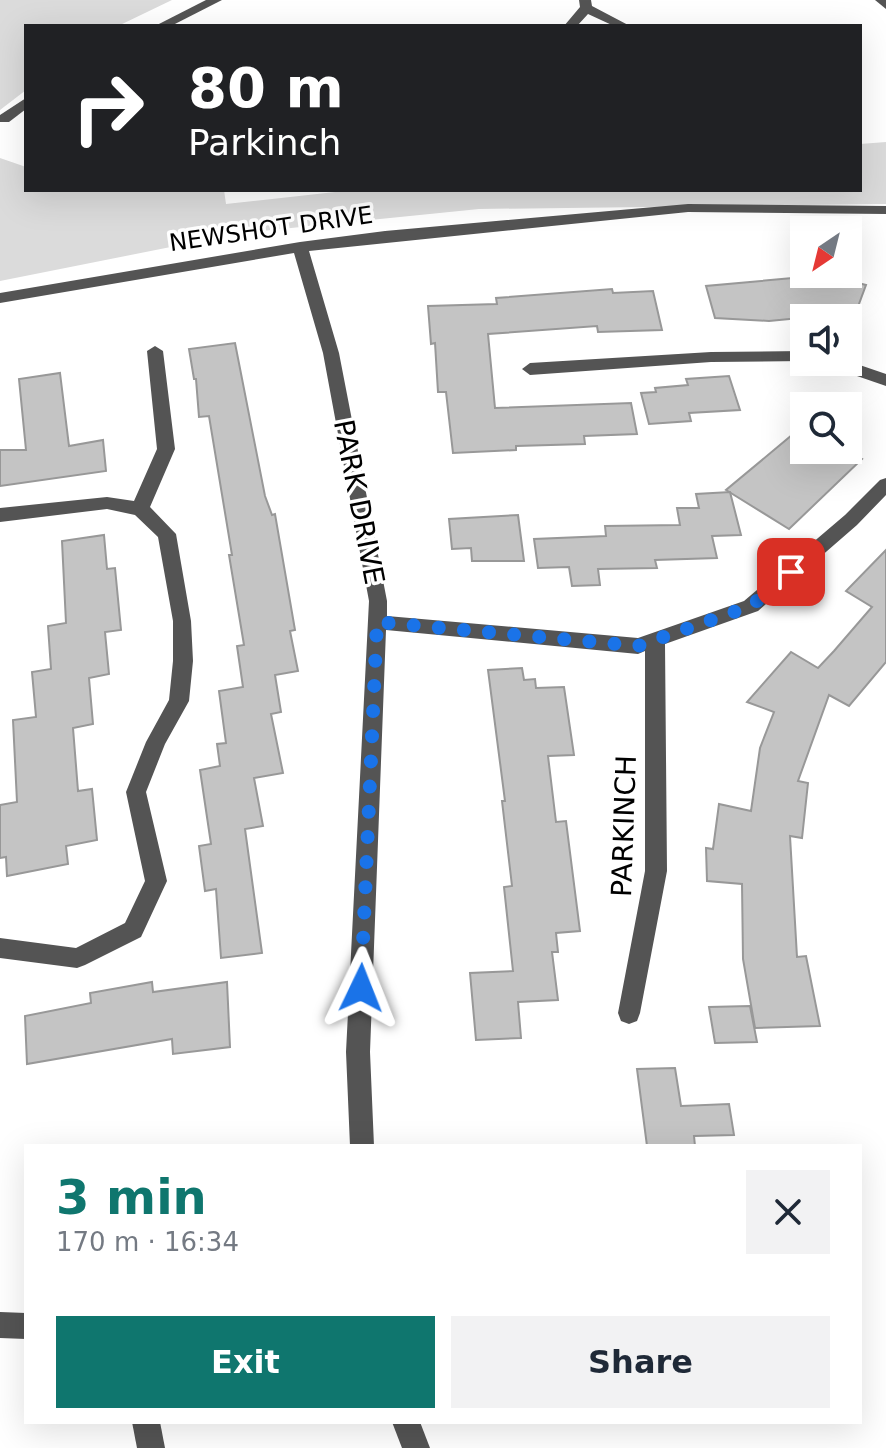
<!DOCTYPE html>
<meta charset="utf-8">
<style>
:root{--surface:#fff;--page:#f2f2f3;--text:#1f2937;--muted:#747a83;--accent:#0f766e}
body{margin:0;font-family:"DejaVu Sans",sans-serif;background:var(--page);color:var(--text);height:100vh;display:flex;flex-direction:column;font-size:30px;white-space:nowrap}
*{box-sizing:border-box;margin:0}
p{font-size:26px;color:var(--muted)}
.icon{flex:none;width:44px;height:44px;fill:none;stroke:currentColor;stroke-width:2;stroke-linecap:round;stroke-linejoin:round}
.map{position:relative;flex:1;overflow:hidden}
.details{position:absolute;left:24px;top:1144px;width:838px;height:280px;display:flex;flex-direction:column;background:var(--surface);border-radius:0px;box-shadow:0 8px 32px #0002}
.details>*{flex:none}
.hud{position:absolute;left:24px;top:24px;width:838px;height:168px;border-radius:0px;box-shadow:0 8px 32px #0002;background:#202124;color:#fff;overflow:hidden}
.needle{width:52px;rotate:215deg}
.controls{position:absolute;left:790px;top:216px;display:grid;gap:16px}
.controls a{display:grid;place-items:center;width:72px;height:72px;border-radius:0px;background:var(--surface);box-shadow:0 8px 32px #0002;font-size:40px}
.pin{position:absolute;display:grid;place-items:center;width:68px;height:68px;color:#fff;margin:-34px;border-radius:16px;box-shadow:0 4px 12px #0006}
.me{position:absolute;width:88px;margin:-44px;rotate:2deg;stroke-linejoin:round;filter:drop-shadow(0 0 6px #0008)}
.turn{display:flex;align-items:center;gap:28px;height:168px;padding:0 32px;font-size:36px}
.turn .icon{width:104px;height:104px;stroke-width:2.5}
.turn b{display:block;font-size:56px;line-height:68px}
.round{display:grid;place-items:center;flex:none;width:84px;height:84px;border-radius:0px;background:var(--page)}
.headline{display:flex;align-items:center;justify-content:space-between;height:136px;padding:0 32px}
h1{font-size:48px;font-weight:700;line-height:60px;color:var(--accent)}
.primary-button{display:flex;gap:16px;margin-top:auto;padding:16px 32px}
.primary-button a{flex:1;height:92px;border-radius:0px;background:var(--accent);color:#fff;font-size:32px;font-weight:700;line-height:92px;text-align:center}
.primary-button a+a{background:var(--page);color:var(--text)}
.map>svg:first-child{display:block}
.green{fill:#dbdbdb}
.building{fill:#c4c4c4;stroke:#989898;stroke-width:2}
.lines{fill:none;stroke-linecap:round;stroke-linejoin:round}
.minor{fill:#545454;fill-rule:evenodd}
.route{stroke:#1a73e8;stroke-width:14;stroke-dasharray:0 25.2}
.labels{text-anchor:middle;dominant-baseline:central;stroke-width:7;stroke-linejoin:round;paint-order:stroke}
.far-street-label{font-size:24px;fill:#000;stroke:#fff}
.street-label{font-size:28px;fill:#000;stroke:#fff}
</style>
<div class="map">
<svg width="886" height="1448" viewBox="0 0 886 1448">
<rect width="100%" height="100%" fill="#fff"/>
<g class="green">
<path d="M0 0H172L118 26H26V90L0 110Z"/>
<path d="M886 142V204L479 209 241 233 0 281V158L26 167V190H224L226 204 353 190H860V144Z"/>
</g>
<g class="building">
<path d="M826 275 866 285 853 320 831 315 769 321 715 318 706 286Z"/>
<path d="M612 289 613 293 653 291 662 330 598 332 597 326 488 334 495 408 631 403 637 434 584 436 585 444 516 446V450L453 453 446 392H438L435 343 431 344 428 306 497 304 496 298Z"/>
<path d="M235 343 265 496 272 515 275 514 295 630 290 631 298 671 275 675 281 712 271 714 283 773 254 778 263 826 245 829 262 953 221 958 216 889 205 891 199 846 211 844 200 770 220 766 217 744 226 743 219 691 243 687 237 646 244 645 229 555H232L209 416 199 417 196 379H194L189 349Z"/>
<path d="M60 373 69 446 103 440 106 471 0 486V450H26L19 379Z"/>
<path d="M729 376 740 410 689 413 691 421 649 424 641 393 656 392 655 388 688 385 686 379Z"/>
<path d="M804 425V450H845L862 459 789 529 726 490Z"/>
<path d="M730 492 741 535 712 536 717 558 655 560 657 568 598 569 600 585 572 586 569 567 538 568 534 539 606 536 605 526 680 525 677 508H699L696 494Z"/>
<path d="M518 515 524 561H472L471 548 452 549 449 519Z"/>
<path d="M104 535 107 569 115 568 121 630 105 632 109 674 89 678 93 724 73 728 78 791 92 789 97 840 66 846 68 864 7 876 6 857 0 858V805L17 802 13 720 36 717 32 672 51 669 48 626 66 623 62 541Z"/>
<path d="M886 550V662L849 706 829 695 798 781 808 783 802 838 790 836 797 957 806 956 820 1026 755 1028 743 959 742 884 707 881 706 848 713 849 719 804 751 811 760 748 774 712 747 702 791 652 818 668 834 651 872 607 846 591Z"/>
<path d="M522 668 524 680 535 679 536 688 564 687 574 755 548 756 556 822 566 821 580 931 556 933 558 952H552L558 1000 518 1002 521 1038 476 1040 470 973 513 971 504 887 512 886 502 801H505L488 670Z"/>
<path d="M152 982 153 992 227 982 230 1047 173 1054 172 1039 27 1064 25 1016 91 1003 90 993Z"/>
<path d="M750 1006 757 1042 715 1043 709 1007Z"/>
<path d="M675 1068 681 1106 729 1104 734 1135 694 1136 695 1146H647L637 1069Z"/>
</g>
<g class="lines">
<g class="minor">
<path d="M206 0H222L171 26H155Z"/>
<path d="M579 0H591L592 6 630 26H614L588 14 577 26H564L580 7Z"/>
<path d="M875 0H886V9Z"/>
<path d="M26 98V109L9 122H0V115Z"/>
<path d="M688 204 886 206V214L688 212 309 251 339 353 387 601V616L638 638 744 601 845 515 880 480 886 478V495L857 525 758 611 665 644 667 871 640 1013 637 1021 629 1024 621 1021 618 1013 645 871V651L638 654 386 630 370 1052 374 1146H350L346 1052 369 601 323 353 294 253 0 303V293L300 242 385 231Z"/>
<path d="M155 346 163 351 175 449 150 507 176 534 191 621 193 661 189 701 165 744 146 792 167 881 141 937 85 965 77 968 0 958V938L76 948 125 923 145 881 126 792 146 742 169 700 173 661V621L158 537 135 515 107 509 0 522V508L107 497 134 501 157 449 147 351Z"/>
<path d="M804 351V361L711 362 530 375 522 369 530 363 711 352Z"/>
<path d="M848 361 886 374V386L828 366 826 362Z"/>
<path d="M0 1312 26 1313V1339L0 1338Z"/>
<path d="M132 1422H160L165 1448H137Z"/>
<path d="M392 1422H420L430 1448H402Z"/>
</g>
</g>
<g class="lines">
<path class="route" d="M361 988 377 622 638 646 751 606 791 572"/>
</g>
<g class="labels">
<g class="far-street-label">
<text transform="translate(271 229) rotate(-8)">NEWSHOT DRIVE</text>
</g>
<g class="street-label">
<text transform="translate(359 502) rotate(79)">PARK DRIVE</text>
<text transform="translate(624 826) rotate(-88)">PARKINCH</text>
</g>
</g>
</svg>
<div class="controls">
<a><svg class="needle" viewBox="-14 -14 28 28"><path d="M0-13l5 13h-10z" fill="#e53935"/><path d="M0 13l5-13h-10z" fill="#747a83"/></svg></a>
<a><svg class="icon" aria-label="sound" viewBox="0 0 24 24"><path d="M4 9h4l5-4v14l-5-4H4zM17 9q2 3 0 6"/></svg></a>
<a><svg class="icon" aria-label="search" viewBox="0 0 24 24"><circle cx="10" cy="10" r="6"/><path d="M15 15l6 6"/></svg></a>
</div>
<div class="pin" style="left:791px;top:572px;background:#d93025"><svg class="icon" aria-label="arrive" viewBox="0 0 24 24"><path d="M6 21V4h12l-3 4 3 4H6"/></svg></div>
<svg class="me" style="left:361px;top:988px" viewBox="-20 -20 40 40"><path d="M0-17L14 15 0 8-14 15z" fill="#1a73e8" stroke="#fff" stroke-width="4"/></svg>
<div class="hud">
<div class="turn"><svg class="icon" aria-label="right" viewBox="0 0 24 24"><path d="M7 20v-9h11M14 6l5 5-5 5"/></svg><div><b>80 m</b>Parkinch</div></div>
</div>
<section class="details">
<div class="headline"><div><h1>3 min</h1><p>170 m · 16:34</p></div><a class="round"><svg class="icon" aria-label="close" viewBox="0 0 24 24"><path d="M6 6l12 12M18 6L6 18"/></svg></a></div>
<div class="primary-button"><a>Exit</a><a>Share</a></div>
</section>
</div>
